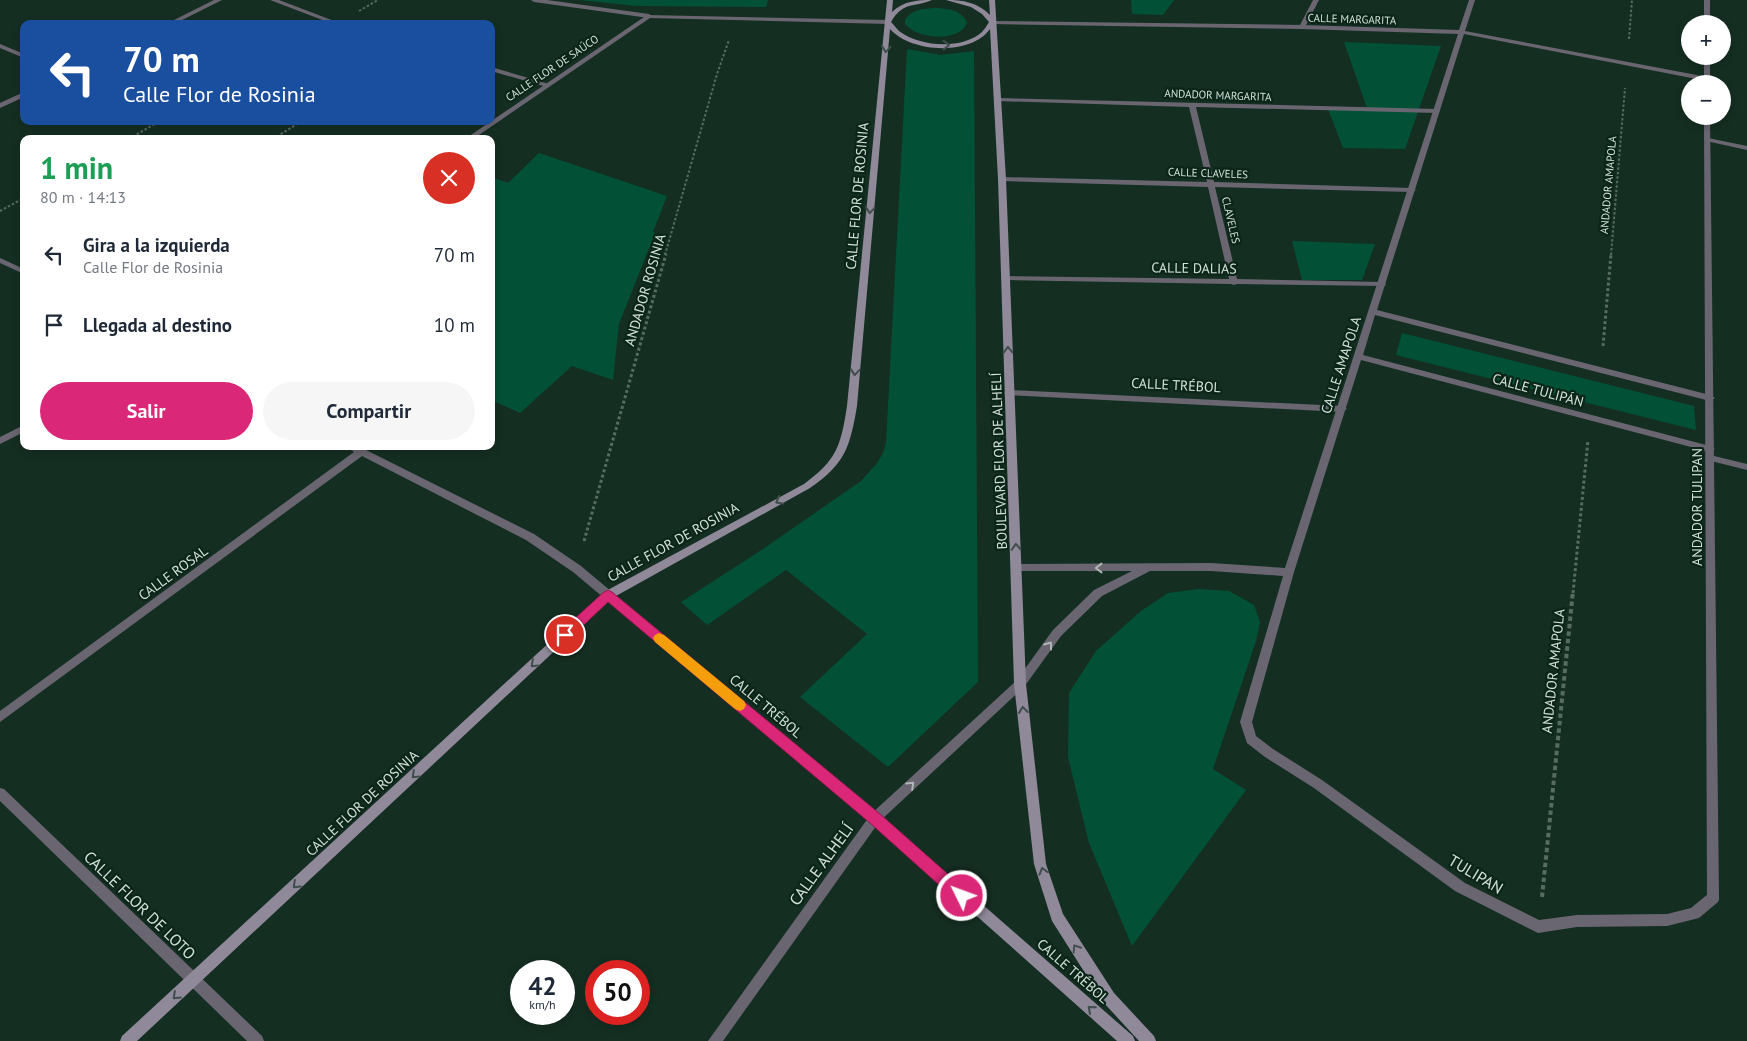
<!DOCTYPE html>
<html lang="es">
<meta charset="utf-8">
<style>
:root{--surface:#fff;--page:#f6f6f7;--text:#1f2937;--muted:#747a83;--accent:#db2777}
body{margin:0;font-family:"PT Sans",sans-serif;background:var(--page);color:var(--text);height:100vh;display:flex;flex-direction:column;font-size:19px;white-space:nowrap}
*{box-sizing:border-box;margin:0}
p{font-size:16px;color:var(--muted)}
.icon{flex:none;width:28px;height:28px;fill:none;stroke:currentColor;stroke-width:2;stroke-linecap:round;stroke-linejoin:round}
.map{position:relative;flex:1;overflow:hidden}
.sheet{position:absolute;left:20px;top:135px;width:475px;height:315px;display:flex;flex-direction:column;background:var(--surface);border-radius:10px;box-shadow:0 2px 8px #0003}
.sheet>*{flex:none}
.guide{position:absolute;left:20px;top:20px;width:475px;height:105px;border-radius:10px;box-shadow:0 2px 8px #0003;background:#1a4fa0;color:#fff;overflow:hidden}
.buttons{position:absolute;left:1681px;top:15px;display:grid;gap:10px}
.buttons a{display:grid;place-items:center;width:50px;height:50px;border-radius:50%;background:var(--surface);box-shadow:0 2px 8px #0003;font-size:25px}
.speed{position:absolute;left:510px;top:960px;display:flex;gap:10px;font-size:25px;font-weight:700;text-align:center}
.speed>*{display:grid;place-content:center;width:65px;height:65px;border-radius:50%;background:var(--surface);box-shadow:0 2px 8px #0003;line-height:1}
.speed small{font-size:12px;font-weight:400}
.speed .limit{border:8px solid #d22;background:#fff;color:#111}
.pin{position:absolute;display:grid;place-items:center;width:42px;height:42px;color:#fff;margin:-21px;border:2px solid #fff;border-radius:50%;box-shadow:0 1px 5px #0007}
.me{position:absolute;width:55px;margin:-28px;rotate:312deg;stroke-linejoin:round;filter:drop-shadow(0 0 4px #0008)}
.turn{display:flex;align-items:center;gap:18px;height:105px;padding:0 20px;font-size:22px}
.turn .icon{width:65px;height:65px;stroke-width:2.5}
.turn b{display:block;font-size:35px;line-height:42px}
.round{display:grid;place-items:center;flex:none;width:52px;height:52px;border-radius:26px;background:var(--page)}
.overview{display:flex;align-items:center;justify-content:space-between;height:85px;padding:0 20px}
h1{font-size:30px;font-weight:600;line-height:38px;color:#1e9e55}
.button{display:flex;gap:10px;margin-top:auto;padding:10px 20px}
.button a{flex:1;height:58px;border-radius:30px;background:var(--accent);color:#fff;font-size:20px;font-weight:600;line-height:58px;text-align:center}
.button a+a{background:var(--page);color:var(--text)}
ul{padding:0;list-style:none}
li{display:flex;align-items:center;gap:15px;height:70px;padding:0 20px}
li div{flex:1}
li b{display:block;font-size:19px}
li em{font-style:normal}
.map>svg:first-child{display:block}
.green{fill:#025136}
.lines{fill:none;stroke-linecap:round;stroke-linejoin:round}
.path-far2{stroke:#566c61;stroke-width:2;stroke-dasharray:2.5 2;stroke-linecap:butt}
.path-far1{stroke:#566c61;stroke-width:3;stroke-dasharray:3 2.5;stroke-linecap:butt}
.path{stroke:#566c61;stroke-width:4;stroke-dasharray:4.5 3;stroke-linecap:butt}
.pedestrian{fill:#6a6671;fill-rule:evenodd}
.minor{fill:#6a6671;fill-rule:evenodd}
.tertiary{fill:#6a6671;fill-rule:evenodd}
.secondary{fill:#90899a;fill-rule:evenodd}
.oneway{stroke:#404d4d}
.oneway2{stroke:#aeb6b5}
.route{fill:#db2777;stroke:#8e194d}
.slow{fill:#f59e0b}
.labels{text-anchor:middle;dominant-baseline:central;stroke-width:4.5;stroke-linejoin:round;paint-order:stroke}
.far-street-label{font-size:11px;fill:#d2e1d9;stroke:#0b2519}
.street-label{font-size:14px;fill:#d2e1d9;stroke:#0b2519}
.near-street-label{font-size:16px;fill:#d2e1d9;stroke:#0b2519}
</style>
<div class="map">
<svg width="1747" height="1041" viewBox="0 0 1747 1041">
<rect width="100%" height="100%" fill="#152e22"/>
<g class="green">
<path d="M579 0H768L766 7 636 6Z"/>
<path d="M1131 0H1174L1163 15 1132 14Z"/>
<path d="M932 8C945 8 962 9 967 23 959 43 917 39 905 24V20C911 10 922 9 932 8Z"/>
<path d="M1344 42 1441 46 1405 149 1343 148 1328 109 1368 111Z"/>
<path d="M907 49 941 55 974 51 978 682 888 767 800 697 867 634 786 570 707 625 681 602 763 549 861 481 877 463 883 453 886 443Z"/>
<path d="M539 153 667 196 653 232 655 233 619 324 613 380 572 366 520 413 491 400V177L508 183Z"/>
<path d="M1292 241 1375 244 1362 280H1302Z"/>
<path d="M1402 333 1694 406 1696 430 1396 355Z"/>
<path d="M1198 589 1229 591 1254 605 1260 622 1256 641 1213 769 1246 790 1132 946 1089 843 1068 757 1069 693 1096 651 1141 611 1168 593Z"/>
</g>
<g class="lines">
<g class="path-far2">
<path d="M359 11 378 0"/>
<path d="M1629 39 1632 0"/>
<path d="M129 139 160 121"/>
<path d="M273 139 302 121"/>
<path d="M0 211 24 198"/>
<path d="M665 255 717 74 729 40"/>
<path d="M1611 255 1625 88"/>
</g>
<g class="path-far1">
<path d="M1603 346 1611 254"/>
<path d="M584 541 666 254"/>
<path d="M1573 593 1588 440"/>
</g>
<path class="path" d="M1542 897 1573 591"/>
<g class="pedestrian">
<path d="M1313 0H1319L1305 27 1300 28 1299 27Z"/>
<rect x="1704" y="0" width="6" height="24"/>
<rect x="1704" y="56" width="6" height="28"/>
<path d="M999 98 1437 109 1440 111 1437 113 1196 107 1214 182 1412 188 1416 190 1412 192 1215 187 1237 279 1382 282 1386 284 1385 286 1237 284 1234 285 1231 284 1006 280H1003V276L1229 279 1208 187 1002 181 998 179 1002 177 1207 182 1189 107 997 101 996 100Z"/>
<path d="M1704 116H1710L1719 898 1718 902 1713 904 1708 902 1707 898Z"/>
<path d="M1009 390 1342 406 1347 409 1342 412 1006 395 1004 393Z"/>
</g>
<g class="minor">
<path d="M214 0H222L174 24H166Z"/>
<path d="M270 0H279L342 24H333Z"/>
<path d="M531 0H547L649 14 652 16 649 18 534 2Z"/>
<path d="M1469 0H1475L1465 31 1707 77 1710 79 1707 81 1464 34 1377 310 1710 395 1715 398 1710 401 1375 315 1363 355 1710 446 1715 449 1710 452 1361 360 1294 572 1252 722 1256 736 1273 749 1322 780 1465 883 1539 920 1577 915 1667 914 1691 908 1708 894 1713 892 1718 894 1719 898 1718 902 1699 918 1667 926 1577 927 1538 933 1455 891 1314 788 1265 757 1247 743 1240 722 1283 576 1211 571H1150L1102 596 1061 636 1024 687 879 822 723 1041H708L871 814 1016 681 1053 630 1094 590 1132 571H1017L1013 570 1012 567 1013 564 1211 563 1285 568 1458 34 1302 29 992 24 989 22 990 21 1302 25 1459 30Z"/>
<path d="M0 44 24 54V58L0 48Z"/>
<path d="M491 67 549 84 550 85 547 87 491 71Z"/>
<path d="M24 92V97L0 108V103Z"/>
<path d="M1708 138 1747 146V150L1706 141V139Z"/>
<path d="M0 258 24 269V274L0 263Z"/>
<path d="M345 446H358L534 534 581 566 612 592 613 595 612 598H604L573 572 526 540 362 456 0 722V711L354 452Z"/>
<path d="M1710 455 1747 464V470L1707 460 1705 458Z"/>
<path d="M0 788 4 789 262 1036 264 1041H247L0 801Z"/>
</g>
<g class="tertiary">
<path d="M647 15 888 20 891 22 888 24 650 18 473 139H465Z"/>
<path d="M24 425V432L0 444V437Z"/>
</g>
<path class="secondary" d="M887 0H893L892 12C904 1 916 0 932 0 915 8 904 0 891 22 894 25 896 28 899 31 920 47 962 50 982 32 985 29 987 25 989 22L982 14 971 7 946 0C963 0 977 2 990 15L989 0H995L1006 179 1026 684 1046 864 1063 914 1114 993 1154 1036 1156 1041H1139L1104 1003 1052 921 1034 864 1014 684 998 179 990 29C971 56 911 53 890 29L857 406C850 447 845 464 810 488L616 596 879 814 1133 1036 1135 1041H1117L871 822 608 601 137 1041H120L122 1036 604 592 804 484C837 460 841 445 847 406Z"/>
</g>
<defs><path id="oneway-chevron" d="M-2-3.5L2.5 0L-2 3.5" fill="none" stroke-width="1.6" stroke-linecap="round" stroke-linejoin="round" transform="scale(1.25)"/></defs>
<g class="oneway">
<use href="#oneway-chevron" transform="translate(946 45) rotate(-2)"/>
<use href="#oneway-chevron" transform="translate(886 49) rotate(95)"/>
<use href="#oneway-chevron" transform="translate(870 210) rotate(95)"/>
<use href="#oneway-chevron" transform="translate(1008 350) rotate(-92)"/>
<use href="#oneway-chevron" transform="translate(855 372) rotate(95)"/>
<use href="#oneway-chevron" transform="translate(779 501) rotate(151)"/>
<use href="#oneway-chevron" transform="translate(1016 547) rotate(-93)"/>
<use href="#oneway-chevron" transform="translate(534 664) rotate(137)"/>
<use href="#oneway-chevron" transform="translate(1023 710) rotate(-97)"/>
<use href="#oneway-chevron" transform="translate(415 775) rotate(137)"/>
<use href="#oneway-chevron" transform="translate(1043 871) rotate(-106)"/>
<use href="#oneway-chevron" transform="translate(296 885) rotate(137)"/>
<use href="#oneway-chevron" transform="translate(1076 948) rotate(-123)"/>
<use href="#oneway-chevron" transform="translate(176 996) rotate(137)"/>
<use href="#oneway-chevron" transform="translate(1091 1009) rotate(-139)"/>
</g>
<g class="oneway2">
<use href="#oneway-chevron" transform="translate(1099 568) rotate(-180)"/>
<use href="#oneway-chevron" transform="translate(1049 645) rotate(-54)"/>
<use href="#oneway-chevron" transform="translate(911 785) rotate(-43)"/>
</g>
<path class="route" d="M608 590 612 592 880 814 967 891 970 896 967 901 962 903 957 901 870 823 608 602 569 639H561L559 635 561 631 604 592Z"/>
<path class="slow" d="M659 633 664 635 744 701 746 705 744 709 740 711 735 709 655 642 653 638 655 635Z"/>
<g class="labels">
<g class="far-street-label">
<text transform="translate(1352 19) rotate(2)">CALLE MARGARITA</text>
<text transform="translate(552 68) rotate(-34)">CALLE FLOR DE SAÚCO</text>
<text transform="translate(1218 95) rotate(2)">ANDADOR MARGARITA</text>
<text transform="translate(1208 173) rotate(2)">CALLE CLAVELES</text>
<text transform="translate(1608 185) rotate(-85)">ANDADOR AMAPOLA</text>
<text transform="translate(1231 220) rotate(77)">CLAVELES</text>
</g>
<g class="street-label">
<text transform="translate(857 196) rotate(-85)">CALLE FLOR DE ROSINIA</text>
<text transform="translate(1194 268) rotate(1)">CALLE DALIAS</text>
<text transform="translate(645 290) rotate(-74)">ANDADOR ROSINIA</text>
<text transform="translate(1341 365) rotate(-72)">CALLE AMAPOLA</text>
<text transform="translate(1176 385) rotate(3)">CALLE TRÉBOL</text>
<text transform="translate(1538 390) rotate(15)">CALLE TULIPÁN</text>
<text transform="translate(999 461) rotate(-92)">BOULEVARD FLOR DE ALHELÍ</text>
<text transform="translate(1697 507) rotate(-90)">ANDADOR TULIPAN</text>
<text transform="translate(673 542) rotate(-29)">CALLE FLOR DE ROSINIA</text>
<text transform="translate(173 573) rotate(-36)">CALLE ROSAL</text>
<text transform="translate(1553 671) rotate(-84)">ANDADOR AMAPOLA</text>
<text transform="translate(766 706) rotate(40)">CALLE TRÉBOL</text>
<text transform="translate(362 803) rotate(-43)">CALLE FLOR DE ROSINIA</text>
<text transform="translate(1073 971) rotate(41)">CALLE TRÉBOL</text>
</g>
<g class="near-street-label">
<text transform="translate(821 864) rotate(-54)">CALLE ALHELÍ</text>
<text transform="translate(1476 874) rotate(31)">TULIPAN</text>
<text transform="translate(140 905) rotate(44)">CALLE FLOR DE LOTO</text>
</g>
</g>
</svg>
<div class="buttons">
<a>+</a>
<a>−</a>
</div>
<div class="speed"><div>42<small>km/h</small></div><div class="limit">50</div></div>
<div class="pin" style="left:565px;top:635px;background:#d93025"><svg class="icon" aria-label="arrive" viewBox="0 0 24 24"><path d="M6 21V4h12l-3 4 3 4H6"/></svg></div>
<svg class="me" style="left:962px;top:896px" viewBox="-20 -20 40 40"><circle r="17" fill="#db2777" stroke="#fff" stroke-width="3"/><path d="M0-11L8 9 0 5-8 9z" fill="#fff"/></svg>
<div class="guide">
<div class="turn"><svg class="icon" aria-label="left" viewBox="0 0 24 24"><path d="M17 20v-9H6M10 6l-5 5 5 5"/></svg><div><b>70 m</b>Calle Flor de Rosinia</div></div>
</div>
<section class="sheet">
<div class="overview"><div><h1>1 min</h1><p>80 m · 14:13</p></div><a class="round" style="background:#d93025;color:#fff"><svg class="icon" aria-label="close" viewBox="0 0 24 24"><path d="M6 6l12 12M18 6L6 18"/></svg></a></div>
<ul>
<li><svg class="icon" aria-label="left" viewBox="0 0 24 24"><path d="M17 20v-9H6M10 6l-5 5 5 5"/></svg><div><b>Gira a la izquierda</b><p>Calle Flor de Rosinia</p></div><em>70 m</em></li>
<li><svg class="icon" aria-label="arrive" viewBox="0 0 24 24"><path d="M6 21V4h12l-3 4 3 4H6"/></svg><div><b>Llegada al destino</b></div><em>10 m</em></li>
</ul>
<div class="button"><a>Salir</a><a>Compartir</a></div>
</section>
</div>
